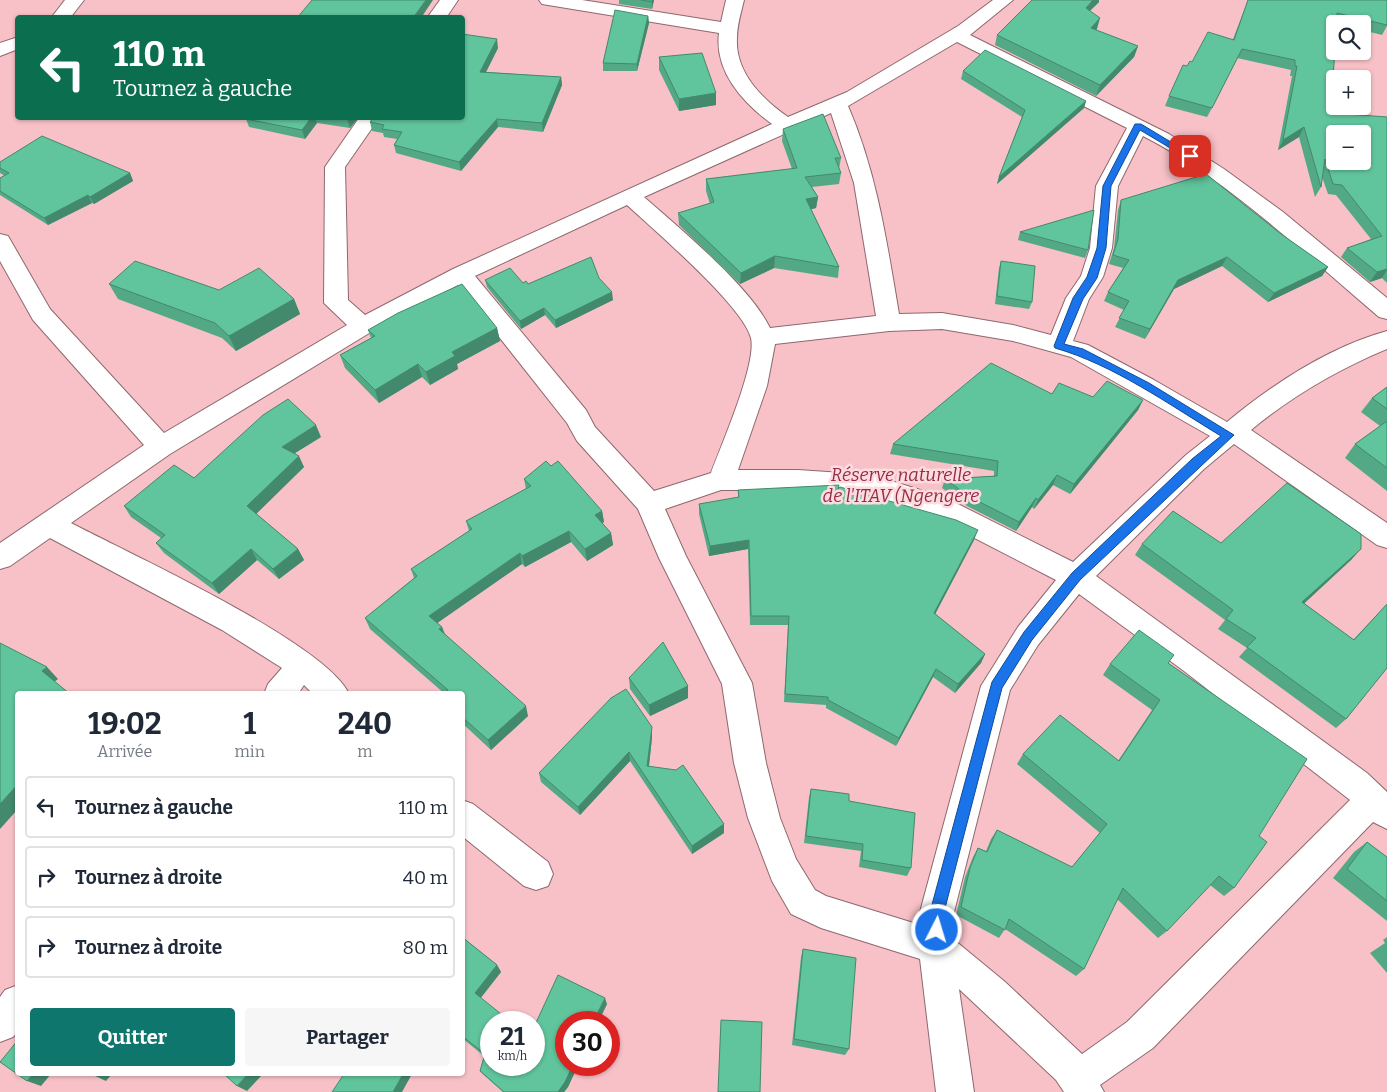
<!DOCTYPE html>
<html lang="fr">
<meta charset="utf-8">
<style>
:root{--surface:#fff;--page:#f6f6f7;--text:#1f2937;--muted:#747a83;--line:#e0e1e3;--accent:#0f766e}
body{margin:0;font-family:Bitter,serif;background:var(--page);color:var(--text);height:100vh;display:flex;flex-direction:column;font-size:19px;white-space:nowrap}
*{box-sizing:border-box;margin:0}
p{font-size:16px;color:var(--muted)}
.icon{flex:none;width:28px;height:28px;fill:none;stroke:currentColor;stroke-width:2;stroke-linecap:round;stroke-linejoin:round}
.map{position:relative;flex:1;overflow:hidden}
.drawer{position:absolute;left:15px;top:691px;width:450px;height:385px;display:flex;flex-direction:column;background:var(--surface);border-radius:5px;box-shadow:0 1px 4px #0004}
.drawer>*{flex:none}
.hud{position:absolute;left:15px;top:15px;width:450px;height:105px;border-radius:5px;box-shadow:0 1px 4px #0004;background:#0b6e4f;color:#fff;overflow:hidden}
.fabs{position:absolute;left:1326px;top:15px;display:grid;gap:10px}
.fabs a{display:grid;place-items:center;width:45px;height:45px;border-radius:5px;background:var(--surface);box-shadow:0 1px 4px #0004;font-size:25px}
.speed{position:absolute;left:480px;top:1011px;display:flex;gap:10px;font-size:25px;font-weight:700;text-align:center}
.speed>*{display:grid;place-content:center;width:65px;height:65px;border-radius:50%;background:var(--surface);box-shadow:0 1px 4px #0004;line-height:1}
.speed small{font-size:12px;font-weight:400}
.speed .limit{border:8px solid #d22;background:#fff;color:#111}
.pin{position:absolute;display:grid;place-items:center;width:42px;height:42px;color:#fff;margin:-21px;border-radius:10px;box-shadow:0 2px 8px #0006}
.me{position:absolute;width:55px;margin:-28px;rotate:5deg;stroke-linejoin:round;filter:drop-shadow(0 0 4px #0008)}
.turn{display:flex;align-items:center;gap:18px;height:105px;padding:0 15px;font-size:22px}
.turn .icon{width:65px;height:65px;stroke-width:2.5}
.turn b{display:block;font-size:35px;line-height:42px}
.eta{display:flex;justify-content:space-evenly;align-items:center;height:85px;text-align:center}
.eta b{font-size:30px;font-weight:700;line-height:35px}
.button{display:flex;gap:10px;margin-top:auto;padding:10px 15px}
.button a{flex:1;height:58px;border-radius:5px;background:var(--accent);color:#fff;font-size:20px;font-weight:700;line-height:58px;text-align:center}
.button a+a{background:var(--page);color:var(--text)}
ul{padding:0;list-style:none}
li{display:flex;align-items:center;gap:15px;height:62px;margin:0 10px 8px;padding:0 5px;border:2px solid var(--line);border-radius:5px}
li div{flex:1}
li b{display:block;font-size:19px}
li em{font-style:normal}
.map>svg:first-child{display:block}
.green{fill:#f8c1c7;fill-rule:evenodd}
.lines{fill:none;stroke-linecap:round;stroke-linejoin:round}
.minor-casing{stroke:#8d686d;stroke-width:2}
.minor{fill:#fff;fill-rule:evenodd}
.wall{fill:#53a986}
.shaded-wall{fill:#43896d}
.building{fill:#60c49c;stroke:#43896d;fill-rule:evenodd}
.route{fill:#1a73e8;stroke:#114b97}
.labels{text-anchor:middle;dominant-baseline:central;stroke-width:5;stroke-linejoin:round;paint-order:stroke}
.park-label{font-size:18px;font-style:italic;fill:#952b44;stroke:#fddbde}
</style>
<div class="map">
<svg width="1387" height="1092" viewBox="0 0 1387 1092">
<rect width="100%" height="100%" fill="#fddbde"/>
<path class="green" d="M0 0H1387V1092H0ZM18 18H462V118H18ZM1335 24H1362V51H1335ZM1335 79H1362V106H1335ZM1335 134H1362V161H1335ZM18 694H462V1074H18ZM491 1022H534V1065H491ZM566 1022H609V1065H566Z"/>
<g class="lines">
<defs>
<g id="minor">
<path d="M65 0H84L70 18H51Z"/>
<path d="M440 0H458L446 18H427Z"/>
<path d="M539 0H582L721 22 726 0H744C741 13 737 25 737 38 735 72 762 99 788 117L847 92 958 26 993 0H1013L970 35 1169 134 1224 169 1283 212 1387 298V319L1379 317C1307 256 1226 178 1143 136L1118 186 1112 248 1103 277 1089 299 1073 341 1088 345 1154 380 1227 422C1273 384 1329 347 1387 331V349C1339 369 1292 396 1251 430L1387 523V548L1377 545 1234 444 1204 469 1096 576 1367 773 1387 792V829L1373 822 1153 1048 1100 1085 1104 1092H1064L1056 1080 959 989 974 1092H936L920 959 821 928 791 914 772 881 748 818 734 763 722 684 659 558 638 509 577 441 567 423 458 285 371 332 170 454 71 523C128 553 326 643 349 694H313L304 685 298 694H264L268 684 282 668 222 630 50 538 10 566 0 569V543L144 445 33 320 0 261V234L8 236 50 309 164 433 347 325 324 303 325 167 359 118H379L345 167 348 300 365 315 453 269 772 124C743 103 714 71 719 33L548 5 542 4ZM957 42 1127 128 1096 186 1090 248 1081 276 1066 298 1051 335 1013 325 942 313 899 314C887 243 877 173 848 106ZM831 113 854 183 876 316 770 328C749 285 680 229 644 197ZM627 205C654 230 743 306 751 338 757 364 721 446 711 473L654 491 595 427 586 410 475 276ZM942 329 1013 341 1071 357 1210 436 1186 455 1073 562 946 498 872 475 798 470H738L767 386 775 344 889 331ZM721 490H798L872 495 928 514 1056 580 1018 627 981 686 920 912V925L826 896 815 890 796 859 780 818 766 763 752 683 686 556 665 509ZM1079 594 1184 671 1350 800 1127 1022 1082 1054 1004 981 953 939 954 912 1010 690 1038 645Z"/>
<path d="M18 37V49L0 56V43Z"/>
<path d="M462 800 473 804 548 862 553 874 548 886 536 890 524 886 462 836Z"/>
<path d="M18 985V1031L13 1037 0 1042V997L5 990Z"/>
</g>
</defs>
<use href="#minor" class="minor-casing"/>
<use href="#minor" class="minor"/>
</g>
<g class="wall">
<path d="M619 0H654L652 9 619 4Z"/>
<path d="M1248 0H1387V26L1382 35 1362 30V24H1335L1332 113 1387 117V283L1382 278 1370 282 1341 257 1347 248 1371 239 1336 195 1328 194 1322 177 1321 187 1315 197 1299 137 1278 150 1292 76H1290L1291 70 1237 58 1207 117 1165 106 1169 96 1187 66 1192 62 1233 39Z"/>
<path d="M1099 2 1090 11 1097 29 1096 30 1138 46 1134 57 1096 96 995 45 997 35Z"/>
<path d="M648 16 649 23 637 71H603V63Z"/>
<path d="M498 48 486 72 561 77 562 85 543 132 498 127 461 171 396 153 394 145 397 139 384 137 383 133 372 131 370 122Z"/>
<path d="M659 57 716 93V105L679 111 659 70Z"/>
<path d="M963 71 1086 101 1084 108 997 184 999 177 1022 117 961 79Z"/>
<path d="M247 118H358L350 128 317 123 305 139 249 127 246 119Z"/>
<path d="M783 129 841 158 839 169 841 173 839 184 812 187 818 197 816 208 811 209 839 267 838 278 774 268 740 284 679 225 678 213 710 204 706 191V179L792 169 782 141Z"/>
<path d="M0 162 130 173 133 181 94 204 92 203 48 225 0 195V178L5 176 0 173Z"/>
<path d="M1121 200 1281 234 1328 267 1322 276 1268 302 1222 266 1174 289 1145 339 1115 327 1124 310 1104 301 1108 292 1123 268 1109 264 1114 248 1118 210Z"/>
<path d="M1020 232 1088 250 1085 258 1018 240Z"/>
<path d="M1001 261 1032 302 1029 309 995 304 999 268Z"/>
<path d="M599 278 613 300 556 328 545 315 521 329 487 287 485 280 523 283 528 284Z"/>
<path d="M109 284 294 299 300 314 236 351 222 338 118 299Z"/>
<path d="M497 328 500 341 457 364 458 369 430 385 422 377 379 403 345 368 340 355 371 338 368 330Z"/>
<path d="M1387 387V491L1345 458 1355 444 1380 426 1361 412 1372 398Z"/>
<path d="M1052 394 1143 400 1138 410 1070 494 1053 485 1034 509 1032 507 1016 531 967 506 942 488 945 479 994 476V471L890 454 893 444Z"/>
<path d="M321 437 295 453 304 467 256 514 298 549 304 560 279 579 257 560 219 594 164 553 156 543 161 538 131 517 124 506 194 478Z"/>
<path d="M551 466 602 511 604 522 602 523 611 533 613 545 587 561 571 542 525 567 522 564 437 623 442 627 445 634 528 716 491 750 462 723V694H445L370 629 365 618 414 578 411 569 469 531 466 521 526 489 524 479Z"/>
<path d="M839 488 974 540 935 614 985 654 981 663 955 693 933 677 896 746 826 708V705L784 702 788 625H750L748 549 709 556 699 514V504L738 498V490Z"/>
<path d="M1221 543 1352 559 1304 603 1353 640 1387 604V668L1346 719 1336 728 1239 657 1247 648 1218 629 1225 620 1135 555 1142 544Z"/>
<path d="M1168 663 1259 836 1234 888 1224 896 1210 885 1167 931 1158 938 1117 899 1084 969 1076 976 1005 929 999 938 956 915 965 877 973 857 978 848 986 851 991 839 997 830 1072 867 1100 833 1017 764 1023 754 1118 761 1152 710 1103 675 1110 664Z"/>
<path d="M629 678 688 686V698L650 716 630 689Z"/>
<path d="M652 737 649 766 724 824V833L692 854 630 761 580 815 541 782 539 773Z"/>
<path d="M811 789 849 801 911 868 907 876 859 867 861 851 804 843 809 797Z"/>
<path d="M1367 842 1387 857V921L1333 878 1354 852Z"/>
<path d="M462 937 497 965 501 972 481 997 491 1065 607 1004 568 1087 564 1092H503L485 1076 480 1071 484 1056 462 1038Z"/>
<path d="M1387 937V973L1370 953 1385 943 1383 940Z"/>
<path d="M803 949 849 1049 845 1055 792 1045 801 957Z"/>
</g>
<g class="shaded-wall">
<path d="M426 0H433L421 18H413Z"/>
<path d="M652 0H654L652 9Z"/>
<path d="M1093 0H1099V2L1082 18 1086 8Z"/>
<path d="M648 16 649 23 637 71V64Z"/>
<path d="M1100 18 1097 29 1088 38 1091 28Z"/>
<path d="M497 39 498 48 482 80 480 72Z"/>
<path d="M1138 46 1134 57 1096 96 1100 85Z"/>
<path d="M1242 49 1237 58 1207 117 1212 108Z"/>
<path d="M561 77 562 85 543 132 542 123Z"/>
<path d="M716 93V105L679 111V99Z"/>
<path d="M1086 101 1084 108 997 184 999 177Z"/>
<path d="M311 118H315L317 123 305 139 302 130Z"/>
<path d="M349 118H358L350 128 347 119Z"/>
<path d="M497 119 498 127 461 171 459 162Z"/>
<path d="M1304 127 1299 137 1278 150 1283 140Z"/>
<path d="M130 173 133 181 94 204 90 197Z"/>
<path d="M88 195 92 203 48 225 44 218Z"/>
<path d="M818 197 816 208 804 211 806 199Z"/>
<path d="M775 256 774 268 740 284 741 273Z"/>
<path d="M1227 257 1222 266 1174 289 1145 339 1150 329 1178 280Z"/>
<path d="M1328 267 1322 276 1268 302 1274 293Z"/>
<path d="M1387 269V270L1382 278 1370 282 1377 272Z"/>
<path d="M612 292 613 300 556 328 555 320Z"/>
<path d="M294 299 300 314 236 351 229 336Z"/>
<path d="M544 308 545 315 521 329 520 321Z"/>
<path d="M497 328 500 341 457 364 458 369 430 385 426 372 452 352Z"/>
<path d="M418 364 422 377 379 403 375 390Z"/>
<path d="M1143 400 1138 410 1070 494 1074 484Z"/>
<path d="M316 425 321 437 287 458 282 447Z"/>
<path d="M299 456 304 467 253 517 247 506Z"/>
<path d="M1057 475 1053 485 1034 509 1038 500Z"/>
<path d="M1036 498 1032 507 1016 531 1019 522Z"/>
<path d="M602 511 604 522 596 527 595 515Z"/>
<path d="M978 530 974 540 931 622 934 613Z"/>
<path d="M569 531 571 542 525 567 522 556Z"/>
<path d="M611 533 613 545 587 561 585 549Z"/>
<path d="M749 540 748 549 709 556 710 546Z"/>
<path d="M251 549 257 560 219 594 212 583Z"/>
<path d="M298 549 304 560 279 579 273 569Z"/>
<path d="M1361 549 1352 559 1294 613 1302 602Z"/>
<path d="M520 553 522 564 433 626 429 616Z"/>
<path d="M442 627 446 638 439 629Z"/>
<path d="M985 654 981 663 955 693 958 684Z"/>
<path d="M47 667 58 679 53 683 42 671Z"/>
<path d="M936 669 933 677 896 746 899 738Z"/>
<path d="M688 686V698L650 716 649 705Z"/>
<path d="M526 706 528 716 491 750 488 740Z"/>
<path d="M652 727V737L648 775 647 766Z"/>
<path d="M629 752 630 761 580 815 578 807Z"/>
<path d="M18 784V809L0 829V804Z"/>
<path d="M724 824V833L692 854V846Z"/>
<path d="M497 965 501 972 480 999 475 993Z"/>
<path d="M605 998 607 1004 598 1022H593Z"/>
<path d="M573 1065H578L568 1087 564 1092H558Z"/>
<path d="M33 1074H51L41 1086 27 1081Z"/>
<path d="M95 1074H112L106 1081 93 1075Z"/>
<path d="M248 1074H263L247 1091 237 1086Z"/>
<path d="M403 1074H412L402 1092H393Z"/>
</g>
<g class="building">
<path d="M312 0H426L413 18H297Z"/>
<path d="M641 0H652V2Z"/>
<path d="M1032 0H1093L1086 8 1100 18 1091 28 1138 46 1100 85 997 35Z"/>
<path d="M1248 0H1387V25L1337 13V24H1335V51L1333 77 1338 78 1335 79V96L1332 113 1387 117V269L1377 272 1347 248 1382 236 1342 185 1333 184 1325 159 1321 187 1304 127 1283 140 1297 66H1295V60L1242 49 1212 108 1169 96 1183 65 1187 66 1190 61 1192 62 1208 32 1234 40ZM1335 134H1362V161H1335Z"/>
<path d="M615 10 648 16 637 64 603 63Z"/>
<path d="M462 34 497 39 480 72 561 77 542 123 497 119 459 162 394 145 402 132 382 129 384 125 370 122 373 118H462Z"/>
<path d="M985 50 1086 101 999 177 1025 110 963 71Z"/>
<path d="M702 53 716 93 679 99 659 57Z"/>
<path d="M823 114 841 158H835L841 173 805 177 818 197 806 199 839 267 775 256 741 273 678 213 714 202 706 179 797 168 783 129Z"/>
<path d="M247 118H311L302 130 246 119Z"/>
<path d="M337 118H349L347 119Z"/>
<path d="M42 136 130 173 90 197 88 195 44 218 0 191V178L9 173 0 168V162Z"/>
<path d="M1206 174 1281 234 1328 267 1274 293 1227 257 1178 280 1150 329 1119 318 1129 301 1108 292 1129 260 1113 255 1118 239 1121 200Z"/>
<path d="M1094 210 1088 250 1020 232Z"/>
<path d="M591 257 599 278 612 292 555 320 544 308 520 321 485 280 510 268 523 283 526 281 528 284Z"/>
<path d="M135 261 219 290 259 268 294 299 229 336 215 323 109 284Z"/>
<path d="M1001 261 1035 266 1032 302 997 296Z"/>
<path d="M462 284 497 328 452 352 455 356 426 372 418 364 375 390 340 355 375 336 368 330 398 313Z"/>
<path d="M991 363 1052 394 1059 383 1093 397 1107 381 1143 400 1074 484 1057 475 1038 500 1036 498 1019 522 970 497 945 479 997 476 998 461 893 444Z"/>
<path d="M1387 387V409L1372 398Z"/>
<path d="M288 399 316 425 282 447 299 456 247 506 298 549 273 569 251 549 212 583 156 543 165 535 124 506 174 465 194 478 263 415Z"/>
<path d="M1387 421V468L1355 444Z"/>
<path d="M546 461 551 466 558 461 602 511 595 515 611 533 585 549 569 531 522 556 520 553 429 616 442 627 439 629 526 706 488 740 462 717V694H444L448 690 365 618 417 576 411 569 472 529 466 521 531 486 524 479Z"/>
<path d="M1287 483 1361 534V549L1302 602 1354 640 1387 604V668L1346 719 1247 647 1256 638 1226 619 1233 610 1142 544 1173 511 1221 543Z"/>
<path d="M839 485 838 489 840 487 956 520 978 530 934 613 985 654 958 684 936 669 899 738 828 700V697L785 694 789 616H751L749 540 710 546 699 504 739 497 738 490Z"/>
<path d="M1139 630 1174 655 1168 663 1307 759 1259 836 1267 842 1234 888 1219 876 1167 931 1123 888 1084 969 1009 919 1005 930 961 907 970 868 978 848 987 852 997 830 1072 867 1107 824 1023 754 1060 715 1119 761 1160 700 1110 664Z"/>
<path d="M663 642 688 686 649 705 629 678Z"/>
<path d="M0 643 47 667 42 671 70 694H18V784L0 804Z"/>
<path d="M626 689 652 727 647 766 676 770 683 765 724 824 692 846 629 752 578 807 539 773 611 698Z"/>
<path d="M811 789 849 794V801L915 813 911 868 862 860 863 844 806 836Z"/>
<path d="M1367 842 1387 857V901L1347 869Z"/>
<path d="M462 937 497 965 475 993 511 1022H491V1065H534V1027L558 975 605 998 593 1022H566V1065H573L565 1082 558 1092H504L480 1071 485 1054 462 1036Z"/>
<path d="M803 949 856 958 849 1049 794 1039Z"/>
<path d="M721 1020 762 1022 760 1092H718Z"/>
<path d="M18 1040V1074H33L27 1081 0 1062Z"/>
<path d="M224 1074H248L237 1086Z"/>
<path d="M344 1074H403L393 1092H332Z"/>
</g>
<path class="route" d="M1135 124H1141L1194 156 1187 158 1140 130 1111 186 1106 248 1097 278 1083 299 1064 344 1083 349 1149 383 1234 435 1080 580 1032 640 1002 688 944 912 942 935 937 937 932 935 930 912 992 682 1024 632 1072 573 1192 459 1221 436C1168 404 1114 365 1055 348L1054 346 1073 298 1087 277 1097 248 1103 186Z"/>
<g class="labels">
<g class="park-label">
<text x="901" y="475">Réserve naturelle<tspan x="901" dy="21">de l'ITAV (Ngengere</tspan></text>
</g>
</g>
</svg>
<div class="fabs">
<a><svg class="icon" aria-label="search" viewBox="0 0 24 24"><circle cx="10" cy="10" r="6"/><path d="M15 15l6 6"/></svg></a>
<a>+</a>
<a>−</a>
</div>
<div class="speed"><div>21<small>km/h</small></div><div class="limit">30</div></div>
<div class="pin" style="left:1190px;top:156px;background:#d93025"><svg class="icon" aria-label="arrive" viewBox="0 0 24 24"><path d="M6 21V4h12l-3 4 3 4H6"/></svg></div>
<svg class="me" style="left:937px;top:930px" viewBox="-20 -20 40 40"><circle r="17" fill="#1a73e8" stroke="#fff" stroke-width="3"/><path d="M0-11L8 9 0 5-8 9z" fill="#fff"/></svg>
<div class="hud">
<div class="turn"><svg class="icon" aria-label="left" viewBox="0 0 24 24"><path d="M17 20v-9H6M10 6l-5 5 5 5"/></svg><div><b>110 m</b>Tournez à gauche</div></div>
</div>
<section class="drawer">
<div class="eta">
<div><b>19:02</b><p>Arrivée</p></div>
<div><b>1</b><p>min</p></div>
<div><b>240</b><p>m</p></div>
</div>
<ul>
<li><svg class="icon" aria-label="left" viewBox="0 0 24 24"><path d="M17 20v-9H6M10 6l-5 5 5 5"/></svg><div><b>Tournez à gauche</b></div><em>110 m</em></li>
<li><svg class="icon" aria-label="right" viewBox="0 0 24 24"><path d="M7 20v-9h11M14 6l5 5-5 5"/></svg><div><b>Tournez à droite</b></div><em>40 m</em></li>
<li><svg class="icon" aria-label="right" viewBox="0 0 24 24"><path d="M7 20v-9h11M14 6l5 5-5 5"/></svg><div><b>Tournez à droite</b></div><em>80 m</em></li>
</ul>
<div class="button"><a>Quitter</a><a>Partager</a></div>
</section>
</div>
